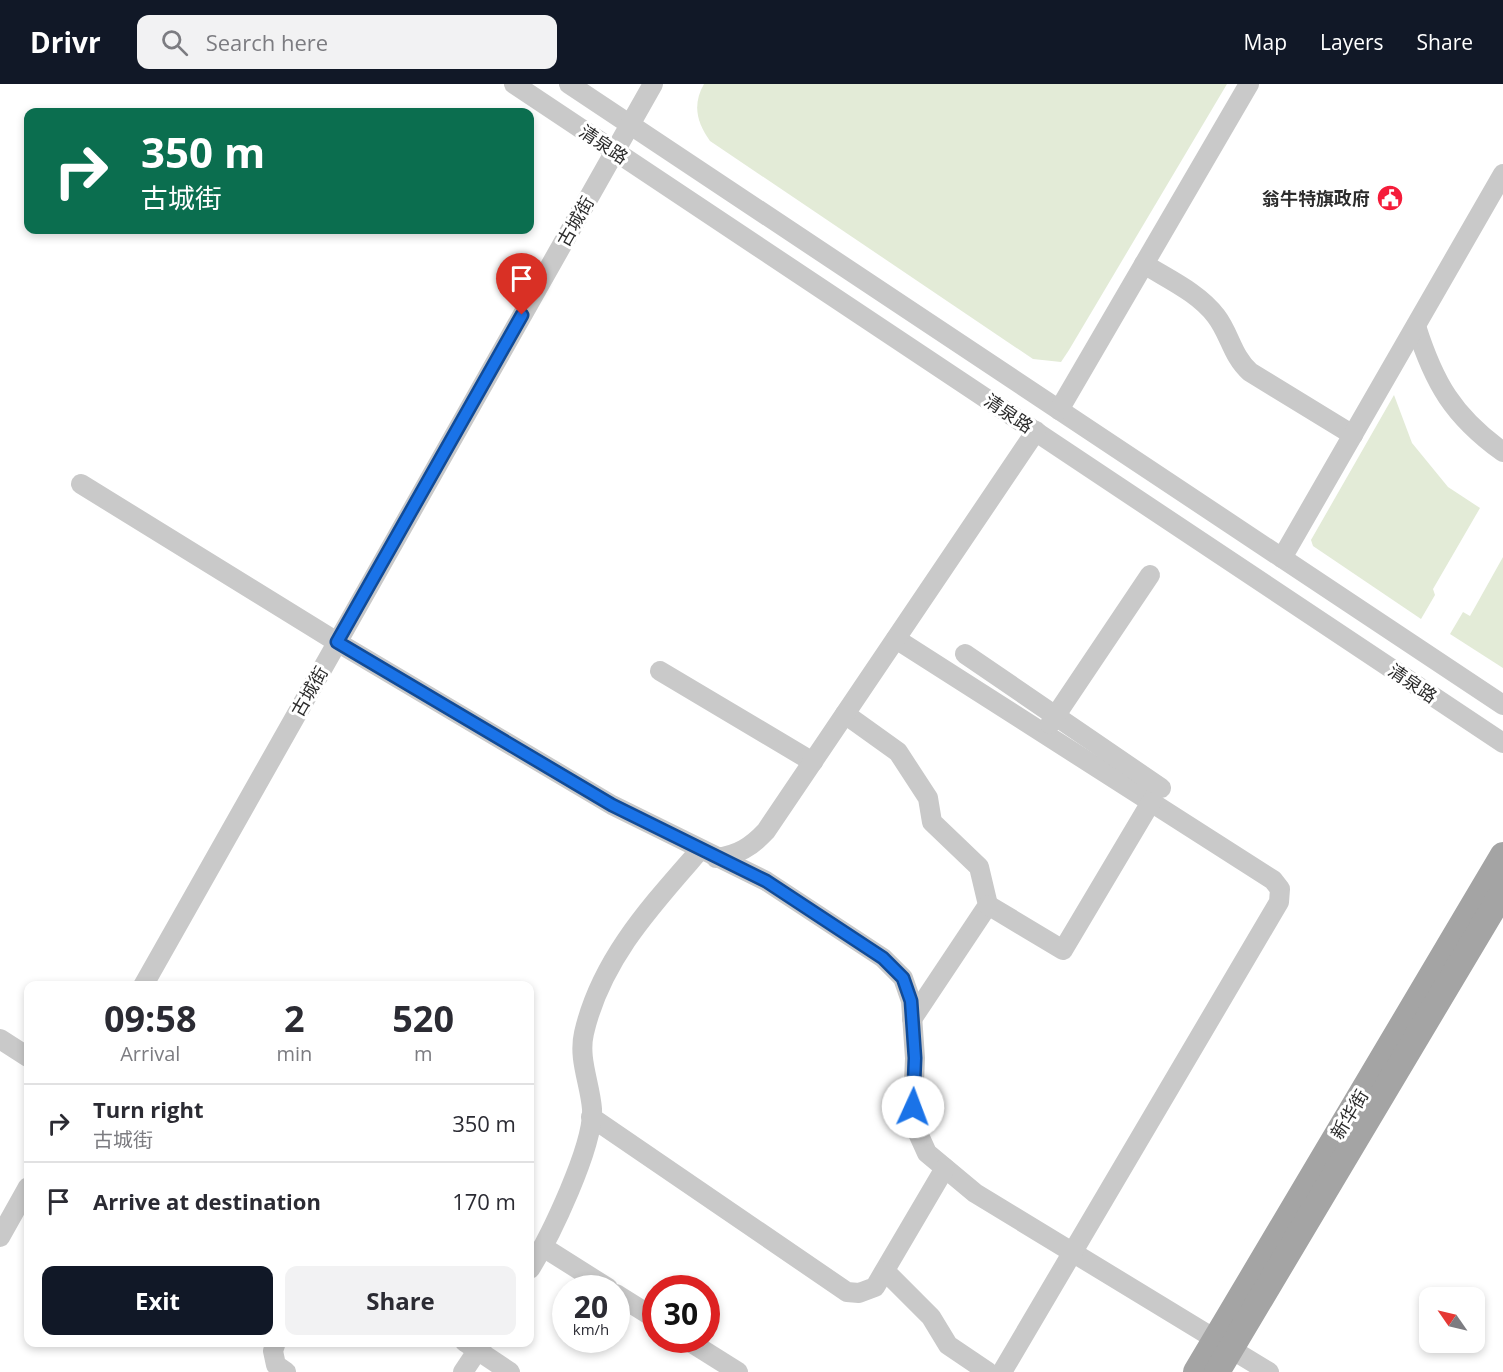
<!DOCTYPE html>
<meta charset="utf-8">
<style>
:root{--surface:#fff;--page:#f2f2f3;--text:#2b2b33;--muted:#7c7c81;--line:#e1e1e2;--accent:#111827}
body{margin:0;font-family:"Open Sans","Noto Sans SC",sans-serif;background:var(--page);color:var(--text);height:100vh;display:flex;flex-direction:column;font-size:22px;white-space:nowrap}
*{box-sizing:border-box;margin:0}
p{font-size:20px;color:var(--muted)}
.icon{flex:none;width:33px;height:33px;fill:none;stroke:currentColor;stroke-width:2;stroke-linecap:round;stroke-linejoin:round}
.map{position:relative;flex:1;overflow:hidden}
.panel{position:absolute;left:24px;top:897px;width:510px;height:366px;display:flex;flex-direction:column;background:var(--surface);border-radius:12px;box-shadow:0 3px 9px #0003}
.panel>*{flex:none}
.top-card{position:absolute;left:24px;top:24px;width:510px;height:126px;border-radius:12px;box-shadow:0 3px 9px #0003;background:#0b6e4f;color:#fff;overflow:hidden}
.needle{width:39px;rotate:304deg}
.fabs{position:absolute;left:1419px;top:1203px;display:grid;gap:12px}
.fabs a{display:grid;place-items:center;width:66px;height:66px;border-radius:12px;background:var(--surface);box-shadow:0 3px 9px #0003;font-size:30px}
.speed{position:absolute;left:552px;top:1191px;display:flex;gap:12px;font-size:30px;font-weight:700;text-align:center}
.speed>*{display:grid;place-content:center;width:78px;height:78px;border-radius:50%;background:var(--surface);box-shadow:0 3px 9px #0003;line-height:1}
.speed small{font-size:15px;font-weight:400}
.speed .limit{border:9px solid #d22;background:#fff;color:#111}
.pin{position:absolute;display:grid;place-items:center;width:51px;height:51px;color:#fff;margin:-62px -26px;border-radius:50% 50% 50% 0;rotate:-45deg;box-shadow:0 0 6px #0007}
.pin .icon{rotate:45deg}
.me{position:absolute;width:66px;margin:-33px;rotate:2deg;stroke-linejoin:round;filter:drop-shadow(0 0 4px #0008)}
.turn{display:flex;align-items:center;gap:21px;height:126px;padding:0 18px;font-size:27px}
.turn .icon{width:78px;height:78px;stroke-width:2.5}
.turn b{display:block;font-size:42px;line-height:51px}
.eta{display:flex;justify-content:space-evenly;align-items:center;height:102px;text-align:center}
.eta b{font-size:36px;font-weight:700;line-height:42px}
.cta{display:flex;gap:12px;margin-top:auto;padding:12px 18px}
.cta a{flex:1;height:69px;border-radius:12px;background:var(--accent);color:#fff;font-size:24px;font-weight:700;line-height:69px;text-align:center}
.cta a+a{background:var(--page);color:var(--text)}
ul{padding:0;list-style:none}
li{display:flex;align-items:center;gap:18px;height:78px;padding:0 18px;border-top:2px solid var(--line)}
li div{flex:1}
li b{display:block;font-size:22px}
li em{font-style:normal}
header{display:flex;align-items:center;gap:36px;box-sizing:border-box;height:84px;padding:0 30px;background:var(--accent);color:#fff}
header strong{font-size:28px}
nav{display:flex;gap:33px;margin-inline-start:auto;font-size:21px}
.search{width:420px;height:54px;background:var(--page);display:flex;align-items:center;gap:15px;box-sizing:border-box;padding:0 21px;border-radius:12px;color:var(--muted);font-size:22px}
.map>svg:first-child{display:block}
.green{fill:#e3ebd7}
.lines{fill:none;stroke-linecap:round;stroke-linejoin:round}
.minor{stroke:#c9c9c9;stroke-width:20}
.major{stroke:#a4a4a4;stroke-width:26}
.route-casing{stroke:#114b97;stroke-width:15}
.route{stroke:#1a73e8;stroke-width:10}
.labels{text-anchor:middle;dominant-baseline:central;stroke-width:6;stroke-linejoin:round;paint-order:stroke}
.street-label{font-size:18px;fill:#2c2c2c;stroke:#fff}
.poi-label{font-size:18px;font-weight:bold;fill:#2c2c2c;stroke:#fff;text-anchor:end}
</style>
<header>
<strong>Drivr</strong>
<div class="search"><svg class="icon" aria-label="search" viewBox="0 0 24 24"><circle cx="10" cy="10" r="6"/><path d="M15 15l6 6"/></svg>Search here</div>
<nav><a>Map</a><a>Layers</a><a>Share</a></nav>
</header>
<div class="map">
<svg width="1503" height="1288" viewBox="0 0 1503 1288">
<rect width="100%" height="100%" fill="#fff"/>
<g class="green">
<path d="M704 0H1227L1069 266 1061 278 1033 275 710 57C697 39 692 21 704 0Z"/>
<path d="M1394 311 1412 359 1448 403 1480 424 1433 505 1435 511 1421 535 1313 462 1311 456Z"/>
<path d="M1503 473V584L1450 550 1463 528 1470 532Z"/>
</g>
<g class="lines">
<g class="minor">
<path d="M514 0 1503 659"/>
<path d="M569 0 1503 621"/>
<path d="M1144 180C1168 195 1199 209 1216 232 1230 250 1232 272 1250 288L1353 351"/>
<path d="M1416 242C1434 299 1453 332 1503 368"/>
<path d="M1059 326 1249 0"/>
<path d="M81 400 337 558 612 721 766 797 883 874 903 894 911 917 915 974 913 1023 917 1047 927 1069 975 1109 1215 1255"/>
<path d="M1282 474 1503 90"/>
<path d="M896 555 1273 796 1280 805 1279 818 1002 1288"/>
<path d="M965 570 1161 704"/>
<path d="M660 587 813 678"/>
<path d="M845 630 898 668 928 714 932 738 979 783 988 821 912 935"/>
<path d="M1050 640 1150 491"/>
<path d="M716 774C738 771 751 763 766 747L1036 347"/>
<path d="M988 821 1063 866 1151 718"/>
<path d="M143 902 653 0"/>
<path d="M0 955 28 973"/>
<path d="M591 1033 847 1208 859 1209 875 1203 945 1084"/>
<path d="M0 1153 28 1103"/>
<path d="M543 1163 608 1204"/>
<path d="M530 1185C550 1153 594 1062 592 1025 590 999 578 975 584 949 601 875 652 821 700 766"/>
<path d="M885 1187 931 1233 948 1261 988 1288"/>
<path d="M616 1210 656 1235"/>
<path d="M687 1256 738 1288"/>
<path d="M276 1258 273 1267 276 1281 286 1288"/>
<path d="M465 1258 510 1288"/>
<path d="M1231 1265 1269 1288"/>
<path d="M463 1288 483 1258"/>
</g>
<g class="major">
<path d="M1196 1288 1503 771"/>
<path d="M1217 1288 1503 808"/>
</g>
</g>
<g class="lines">
<defs>
<path id="route" d="M522 231 337 558 612 721 766 797 883 874 903 894 911 917 915 974 913 1023"/>
</defs>
<use href="#route" class="route-casing"/>
<use href="#route" class="route"/>
</g>
<defs>
<symbol id="civic-disc" viewBox="-11 -11 22 22"><circle r="9.5" fill="#f51c3a" stroke="#fff"/><path d="M-.6-6.5H3V-4.5H.6V-3L4-1V1h2V6H-6V1h2V-1L-.6-3ZM-1.2 2.5V6h2.4V2.5Z" fill="#fff"/></symbol>
</defs>
<g fill-rule="evenodd">
<use href="#civic-disc" x="1375" y="99" width="30" height="30"/>
</g>
<g class="labels">
<g class="street-label">
<text transform="translate(604 60) rotate(34)">清泉路</text>
<text transform="translate(575 137) rotate(-60)">古城街</text>
<text transform="translate(1009 329) rotate(34)">清泉路</text>
<text transform="translate(1413 599) rotate(34)">清泉路</text>
<text transform="translate(309 607) rotate(-60)">古城街</text>
<text transform="translate(1349 1030) rotate(-59)">新华街</text>
</g>
<g class="poi-label">
<text x="1370" y="114">翁牛特旗政府</text>
</g>
</g>
</svg>
<div class="fabs">
<a><svg class="needle" viewBox="-14 -14 28 28"><path d="M0-13l5 13h-10z" fill="#e53935"/><path d="M0 13l5-13h-10z" fill="#7c7c81"/></svg></a>
</div>
<div class="speed"><div>20<small>km/h</small></div><div class="limit">30</div></div>
<div class="pin" style="left:522px;top:231px;background:#d93025"><svg class="icon" aria-label="arrive" viewBox="0 0 24 24"><path d="M6 21V4h12l-3 4 3 4H6"/></svg></div>
<svg class="me" style="left:913px;top:1023px" viewBox="-20 -20 40 40"><circle r="19" fill="#fff"/><path d="M0-13L10 11 0 6-10 11z" fill="#1a73e8"/></svg>
<div class="top-card">
<div class="turn"><svg class="icon" aria-label="right" viewBox="0 0 24 24"><path d="M7 20v-9h11M14 6l5 5-5 5"/></svg><div><b>350 m</b>古城街</div></div>
</div>
<section class="panel">
<div class="eta">
<div><b>09:58</b><p>Arrival</p></div>
<div><b>2</b><p>min</p></div>
<div><b>520</b><p>m</p></div>
</div>
<ul>
<li><svg class="icon" aria-label="right" viewBox="0 0 24 24"><path d="M7 20v-9h11M14 6l5 5-5 5"/></svg><div><b>Turn right</b><p>古城街</p></div><em>350 m</em></li>
<li><svg class="icon" aria-label="arrive" viewBox="0 0 24 24"><path d="M6 21V4h12l-3 4 3 4H6"/></svg><div><b>Arrive at destination</b></div><em>170 m</em></li>
</ul>
<div class="cta"><a>Exit</a><a>Share</a></div>
</section>
</div>
